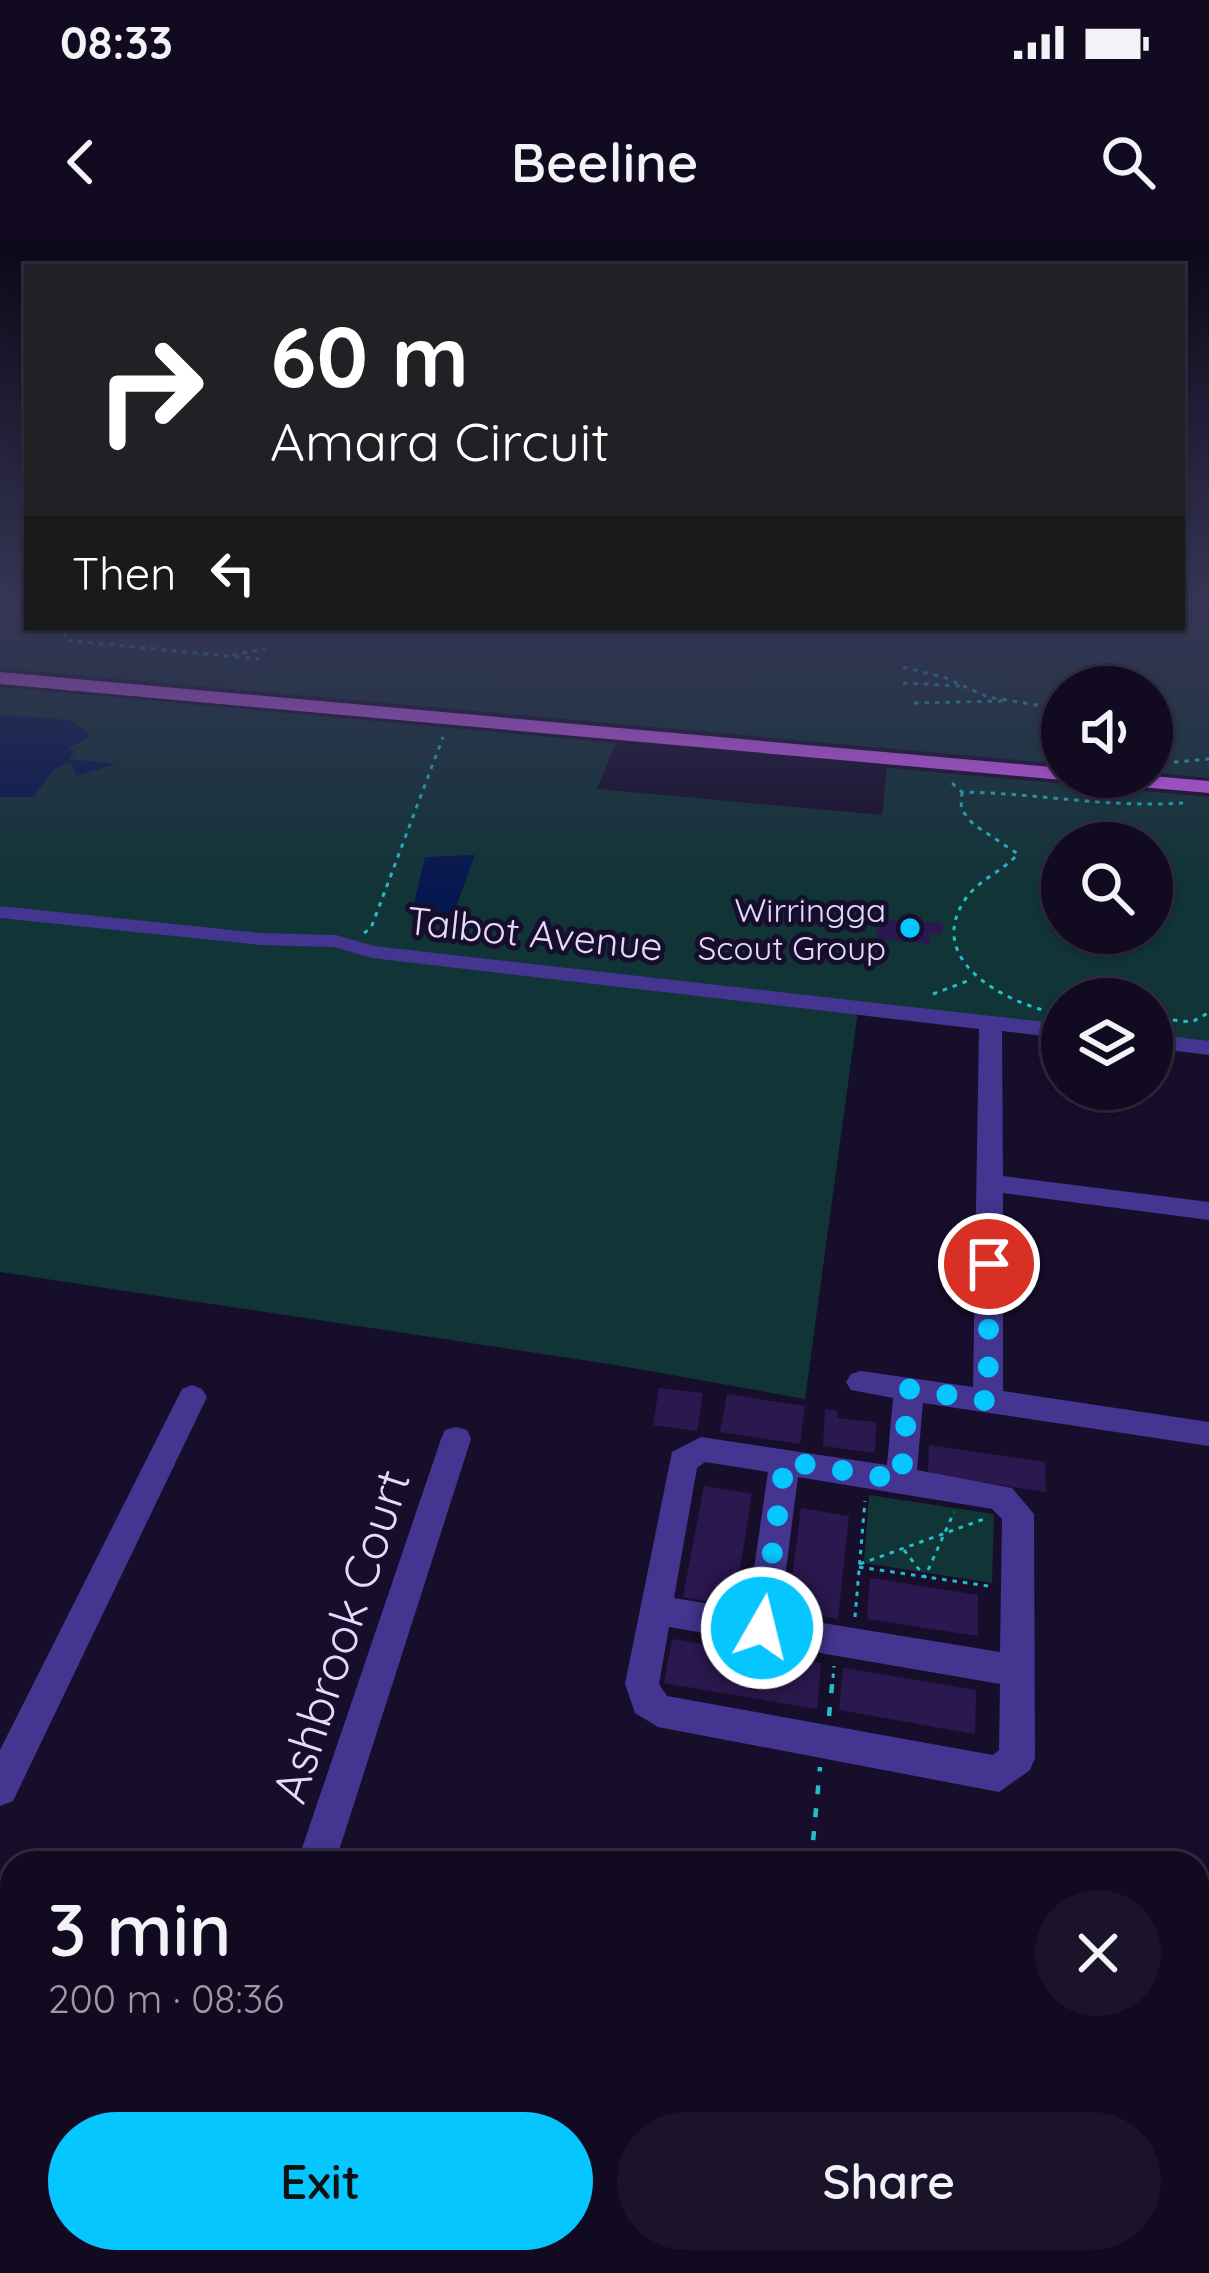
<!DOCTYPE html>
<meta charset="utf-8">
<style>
:root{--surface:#110a21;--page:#1a132a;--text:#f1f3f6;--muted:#9c9aa5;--line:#302b3f;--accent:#06c6ff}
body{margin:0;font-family:Quicksand,sans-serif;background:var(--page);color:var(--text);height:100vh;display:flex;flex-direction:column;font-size:45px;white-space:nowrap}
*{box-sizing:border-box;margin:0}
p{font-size:39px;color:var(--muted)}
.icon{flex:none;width:66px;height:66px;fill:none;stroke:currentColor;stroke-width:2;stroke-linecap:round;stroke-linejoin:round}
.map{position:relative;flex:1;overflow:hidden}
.details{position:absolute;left:0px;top:1611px;width:1209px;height:423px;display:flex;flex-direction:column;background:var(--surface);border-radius:36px 36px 0 0;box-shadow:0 3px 9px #0004,0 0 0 3px var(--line)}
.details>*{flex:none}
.hud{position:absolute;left:24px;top:24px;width:1161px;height:366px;border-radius:0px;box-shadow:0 3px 9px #0004,0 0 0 3px var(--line);background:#202124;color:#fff;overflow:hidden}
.tools{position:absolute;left:1041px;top:426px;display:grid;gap:24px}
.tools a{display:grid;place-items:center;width:132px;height:132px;border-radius:50%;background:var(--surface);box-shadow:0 3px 9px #0004,0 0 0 3px var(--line);font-size:60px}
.pin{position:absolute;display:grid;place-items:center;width:102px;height:102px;color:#fff;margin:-51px;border:6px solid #fff;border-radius:50%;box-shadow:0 3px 12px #0007}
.me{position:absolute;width:132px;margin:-66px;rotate:8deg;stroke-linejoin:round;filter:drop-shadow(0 0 9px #0008)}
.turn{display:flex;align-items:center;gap:42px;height:252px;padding:0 48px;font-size:54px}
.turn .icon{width:156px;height:156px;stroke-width:2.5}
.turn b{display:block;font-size:84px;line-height:102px}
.then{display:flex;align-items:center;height:114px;padding:0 48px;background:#0003;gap:24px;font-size:45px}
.round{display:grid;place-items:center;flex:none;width:126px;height:126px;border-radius:63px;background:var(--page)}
.overview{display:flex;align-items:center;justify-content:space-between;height:204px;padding:0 48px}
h1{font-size:72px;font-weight:600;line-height:90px}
.primary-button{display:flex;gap:24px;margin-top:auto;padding:24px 48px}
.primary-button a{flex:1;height:138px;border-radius:72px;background:var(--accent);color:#111;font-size:48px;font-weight:600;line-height:138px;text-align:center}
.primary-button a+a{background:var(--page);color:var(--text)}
.status{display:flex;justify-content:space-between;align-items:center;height:84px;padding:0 60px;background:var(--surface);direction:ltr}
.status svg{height:33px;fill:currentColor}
header{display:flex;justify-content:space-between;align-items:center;height:156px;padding:0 48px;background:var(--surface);font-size:54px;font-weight:600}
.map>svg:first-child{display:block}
.green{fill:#113437;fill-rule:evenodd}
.water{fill:#05174f}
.building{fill:#2b184f}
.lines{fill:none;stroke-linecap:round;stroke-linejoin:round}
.path-far1{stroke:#24bec9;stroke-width:3;stroke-dasharray:4.5 6;stroke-linecap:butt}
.path{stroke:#24bec9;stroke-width:4.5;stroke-dasharray:9 14;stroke-linecap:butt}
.minor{fill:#443590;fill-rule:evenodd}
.major{fill:#d861ff;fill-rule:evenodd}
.route{stroke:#06c6ff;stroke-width:21;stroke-dasharray:0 37.8}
.poi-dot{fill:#06c6ff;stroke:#170e2c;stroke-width:4.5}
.labels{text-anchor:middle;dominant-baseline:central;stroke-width:10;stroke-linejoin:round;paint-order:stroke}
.far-poi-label{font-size:33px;fill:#e3daff;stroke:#170e2c;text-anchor:end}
.street-label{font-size:39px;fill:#e3daff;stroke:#170e2c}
.near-street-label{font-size:48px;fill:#e3daff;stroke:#170e2c}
</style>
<div class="status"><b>08:33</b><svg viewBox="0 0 49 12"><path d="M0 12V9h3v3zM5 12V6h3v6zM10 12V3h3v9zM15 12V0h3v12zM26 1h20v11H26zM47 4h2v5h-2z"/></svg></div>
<header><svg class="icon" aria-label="back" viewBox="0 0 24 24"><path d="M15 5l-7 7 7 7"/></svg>Beeline<svg class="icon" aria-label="search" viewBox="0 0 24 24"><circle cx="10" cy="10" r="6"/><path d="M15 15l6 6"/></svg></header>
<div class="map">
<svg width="1209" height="2033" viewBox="0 0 1209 2033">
<rect width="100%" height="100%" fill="#170e2c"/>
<g class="green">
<path d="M0 368H27V387H1182V368H1209V538L1152 532V447H1062V524L0 428Z"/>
<path d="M0 447 616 503 597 549 882 575 887 528 1209 557V802L1152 795V759H1062V785L859 763 805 1159 616 1125 0 1032ZM1062 603H1152V693H1062Z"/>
<path d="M869 1255 994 1274 992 1343 864 1323Z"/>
</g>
<g class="water">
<path d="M0 475 70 480 91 496 69 508 74 512 68 519 116 524 76 536 71 523C51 524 46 543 33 557H0Z"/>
<path d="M475 615 451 680 411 677 425 617Z"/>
</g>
<g class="building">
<path d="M879 679 943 683 942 694 931 693 929 704 876 698Z"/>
<path d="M659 1148 703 1153 697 1191 653 1185Z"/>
<path d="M727 1154 805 1166 800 1204 720 1192Z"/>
<path d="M825 1169 838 1171 837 1178 876 1182 875 1213 823 1206Z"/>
<path d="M929 1205 1045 1222 1046 1252 928 1234Z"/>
<path d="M704 1246 752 1254 734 1366 683 1357Z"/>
<path d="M801 1268 849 1276 838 1379 788 1370Z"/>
<path d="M870 1338 978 1355V1396L867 1379Z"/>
<path d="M672 1399 821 1423 817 1469 664 1443Z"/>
<path d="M843 1428 976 1450 975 1494 839 1470Z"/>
<path d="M393 2022H452L450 2033H424Z"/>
</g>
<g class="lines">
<g class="path-far1">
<path d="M85 387 65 393 64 400 259 419"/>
<path d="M232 415 265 409"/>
<path d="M903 427 946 438 988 457 1049 467"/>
<path d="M903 443 961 446"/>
<path d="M914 463 1004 461"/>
<path d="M1153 524 1209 519"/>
<path d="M952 543 962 552C1037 553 1108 568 1183 563"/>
<path d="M962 552 961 569 973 584 1018 614C1003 631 980 639 966 658 926 716 994 756 1043 770"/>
<path d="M364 693 371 688 443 497"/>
<path d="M933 754 970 740"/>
<path d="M1152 778 1192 782 1208 773"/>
<path d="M904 1310 925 1337 954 1272"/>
<path d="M860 1324 984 1279"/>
<path d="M859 1327 988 1346"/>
<path d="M855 1377 865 1261"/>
<path d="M833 1438 834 1426"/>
</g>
<g class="path">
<path d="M829 1476 833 1435"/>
<path d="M811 1623 820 1527"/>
</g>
<g class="minor">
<path d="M0 666 260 693 336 695 374 706 1062 784V798L1002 791 1003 936 1209 962V980L1003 953V1151L1209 1182V1206L923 1163 917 1230 1012 1248 1034 1274 1035 1518 1030 1530 999 1552 658 1487 635 1473 625 1444 672 1212 701 1197 887 1225 893 1158 851 1150 846 1142 851 1134 861 1131 973 1147 979 789 372 718 334 707 260 705 0 678ZM705 1222 768 1232 748 1370 674 1358 697 1228ZM798 1237 992 1269 1002 1279 1000 1412 780 1376ZM669 1387 1000 1444 999 1510 993 1515 667 1456 659 1444Z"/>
<path d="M1152 794 1209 801V815L1152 808Z"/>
<path d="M192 1145 202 1149 207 1157 13 1561 0 1566V1510L182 1149Z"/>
<path d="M456 1187 467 1190 471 1199 335 1623H297L441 1199 445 1190Z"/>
<path d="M0 1693 12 1698V1761L0 1762Z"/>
<path d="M1197 1964 1209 1967V2011L1197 2008Z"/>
<path d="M204 2022H250L246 2033H200Z"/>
<rect x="1113" y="2022" width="46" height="11"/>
</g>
<g class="major">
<path d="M0 432 1062 528V537H1070L1062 540 0 444Z"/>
<path d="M1152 536 1209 541V553L1094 543 1084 537Z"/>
</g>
</g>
<linearGradient id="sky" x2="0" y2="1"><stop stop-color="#0d0818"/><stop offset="0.56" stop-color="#363656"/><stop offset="1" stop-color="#363656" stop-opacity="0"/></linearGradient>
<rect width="1209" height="653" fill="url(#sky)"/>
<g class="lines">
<path class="route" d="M762 1388 785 1221 901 1240 909 1149 988 1161 989 1024"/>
</g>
<circle class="poi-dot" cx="910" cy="688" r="12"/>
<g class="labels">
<g class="far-poi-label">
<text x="886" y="669">Wirringga<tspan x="886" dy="38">Scout Group</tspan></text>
</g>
<g class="street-label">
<text transform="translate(535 693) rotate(6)">Talbot Avenue</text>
</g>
<g class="near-street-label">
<text transform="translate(340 1396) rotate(-72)">Ashbrook Court</text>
</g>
</g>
</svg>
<div class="tools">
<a><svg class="icon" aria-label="sound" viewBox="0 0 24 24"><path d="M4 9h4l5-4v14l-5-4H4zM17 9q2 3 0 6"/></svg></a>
<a><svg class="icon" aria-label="search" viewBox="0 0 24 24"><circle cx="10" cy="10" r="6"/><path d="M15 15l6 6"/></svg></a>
<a><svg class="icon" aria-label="layers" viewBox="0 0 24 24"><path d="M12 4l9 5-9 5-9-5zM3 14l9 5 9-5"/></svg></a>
</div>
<div class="pin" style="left:989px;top:1024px;background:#d93025"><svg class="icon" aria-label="arrive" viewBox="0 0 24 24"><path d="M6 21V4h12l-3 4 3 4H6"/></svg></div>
<svg class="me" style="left:762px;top:1388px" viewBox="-20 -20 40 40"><circle r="17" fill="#06c6ff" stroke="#fff" stroke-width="3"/><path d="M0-11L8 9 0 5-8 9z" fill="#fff"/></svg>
<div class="hud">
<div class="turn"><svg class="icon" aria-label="right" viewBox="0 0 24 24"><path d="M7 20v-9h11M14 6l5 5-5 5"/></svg><div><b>60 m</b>Amara Circuit</div></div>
<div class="then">Then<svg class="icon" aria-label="left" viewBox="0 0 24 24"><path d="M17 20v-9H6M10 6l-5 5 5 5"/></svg></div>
</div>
<section class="details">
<div class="overview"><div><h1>3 min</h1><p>200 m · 08:36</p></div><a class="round"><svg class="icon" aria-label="close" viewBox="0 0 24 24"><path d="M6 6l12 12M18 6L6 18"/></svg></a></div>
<div class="primary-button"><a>Exit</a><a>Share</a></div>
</section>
</div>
